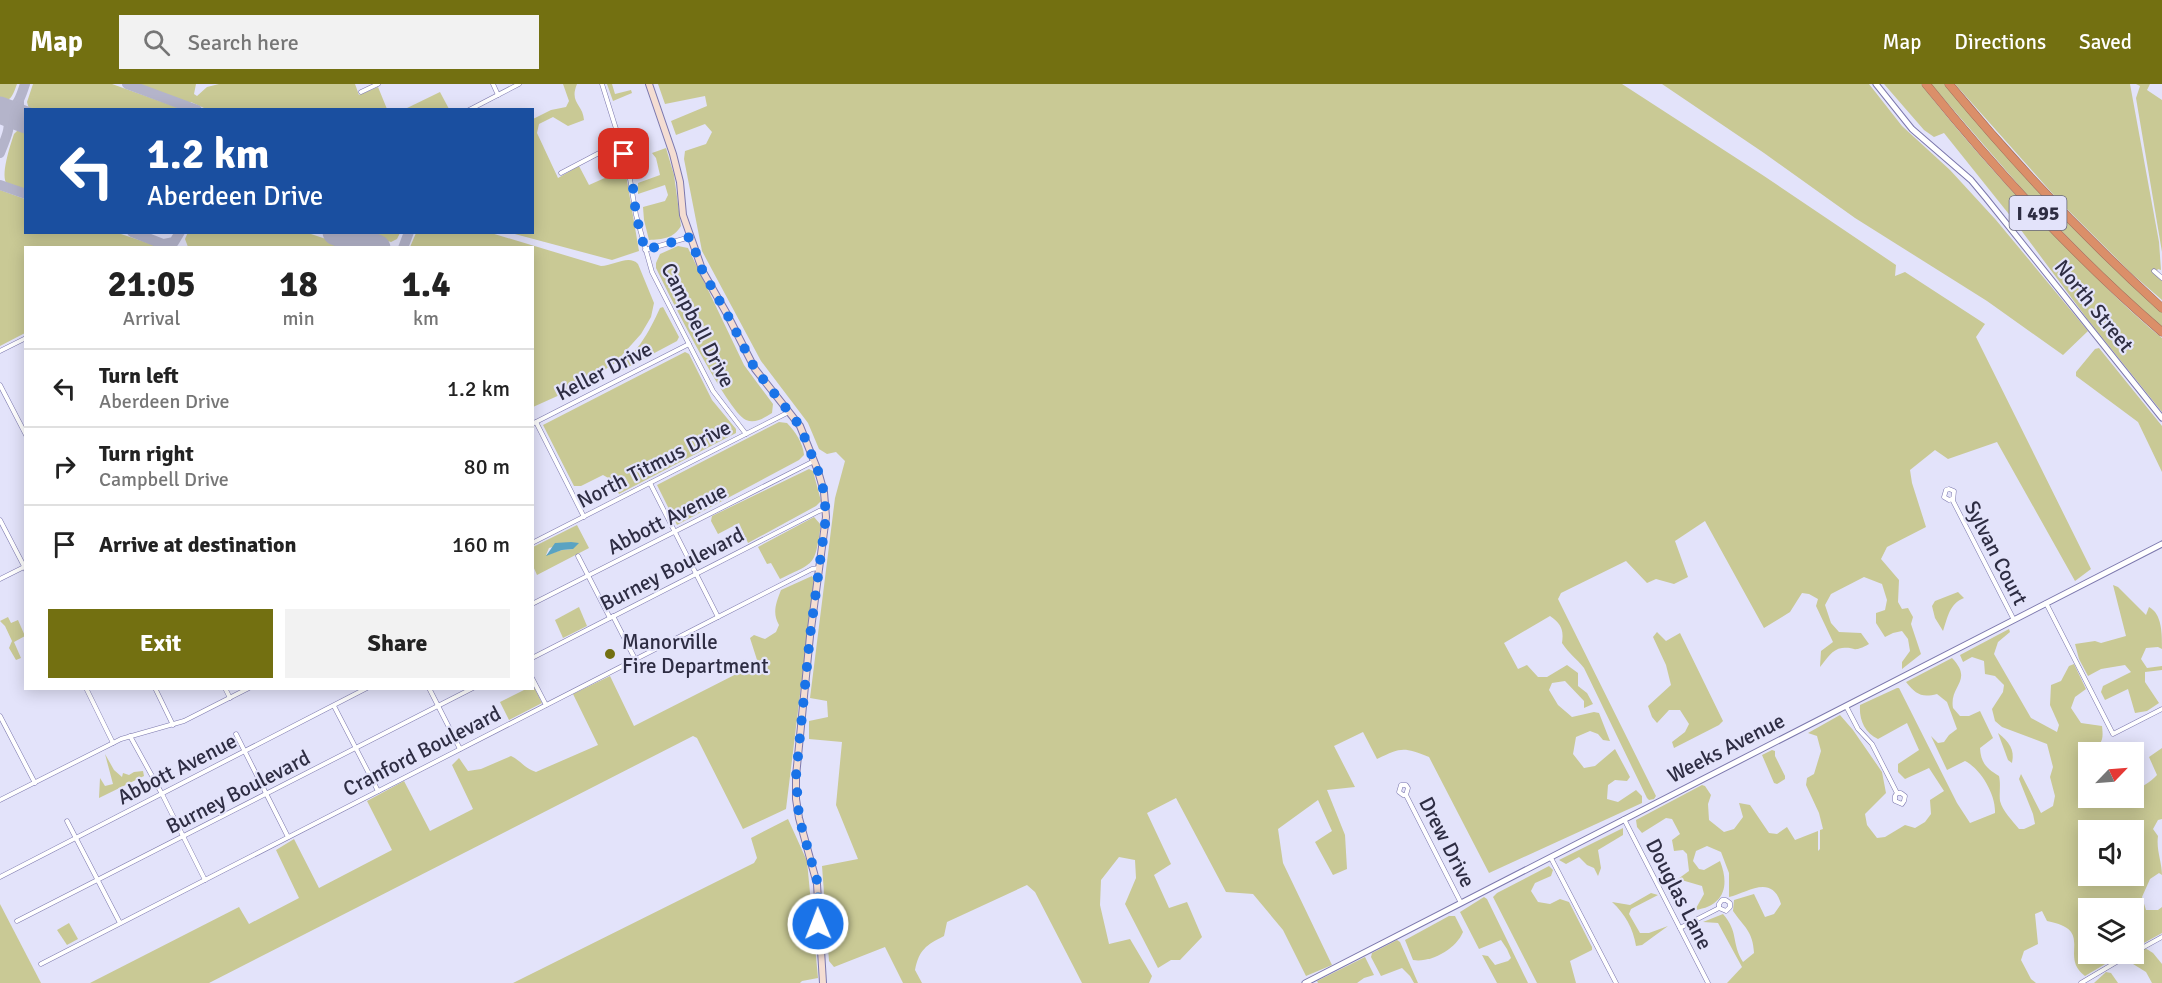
<!DOCTYPE html>
<style>
:root{--surface:#fff;--page:#f2f2f2;--text:#222;--muted:#767676;--line:#e0e0e0;--accent:#737011}
body{margin:0;font-family:Signika,sans-serif;background:var(--page);color:var(--text);height:100vh;display:flex;flex-direction:column;font-size:22px;white-space:nowrap}
*{box-sizing:border-box;margin:0}
p{font-size:20px;color:var(--muted)}
.icon{flex:none;width:33px;height:33px;fill:none;stroke:currentColor;stroke-width:2;stroke-linecap:round;stroke-linejoin:round}
.map{position:relative;flex:1;overflow:hidden}
.details{position:absolute;left:24px;top:162px;width:510px;height:444px;display:flex;flex-direction:column;background:var(--surface);border-radius:0px;box-shadow:0 3px 15px #0003}
.details>*{flex:none}
.banner{position:absolute;left:24px;top:24px;width:510px;height:126px;border-radius:0px;box-shadow:0 3px 15px #0003;background:#1a4fa0;color:#fff;overflow:hidden}
.needle{width:39px;rotate:65deg}
.tools{position:absolute;left:2078px;top:658px;display:grid;gap:12px}
.tools a{display:grid;place-items:center;width:66px;height:66px;border-radius:0px;background:var(--surface);box-shadow:0 3px 15px #0003;font-size:30px}
.pin{position:absolute;display:grid;place-items:center;width:51px;height:51px;color:#fff;margin:-26px;border-radius:12px;box-shadow:0 3px 9px #0006}
.me{position:absolute;width:66px;margin:-33px;rotate:359deg;stroke-linejoin:round;filter:drop-shadow(0 0 4px #0008)}
.turn{display:flex;align-items:center;gap:21px;height:126px;padding:0 24px;font-size:27px}
.turn .icon{width:78px;height:78px;stroke-width:2.5}
.turn b{display:block;font-size:42px;line-height:51px}
.eta{display:flex;justify-content:space-evenly;align-items:center;height:102px;text-align:center}
.eta b{font-size:36px;font-weight:700;line-height:42px}
.cta{display:flex;gap:12px;margin-top:auto;padding:12px 24px}
.cta a{flex:1;height:69px;border-radius:0px;background:var(--accent);color:#fff;font-size:24px;font-weight:700;line-height:69px;text-align:center}
.cta a+a{background:var(--page);color:var(--text)}
ul{padding:0;list-style:none}
li{display:flex;align-items:center;gap:18px;height:78px;padding:0 24px;border-top:2px solid var(--line)}
li div{flex:1}
li b{display:block;font-size:22px}
li em{font-style:normal}
header{display:flex;align-items:center;gap:36px;box-sizing:border-box;height:84px;padding:0 30px;background:var(--accent);color:#fff}
header strong{font-size:28px}
nav{display:flex;gap:33px;margin-inline-start:auto;font-size:21px}
.search{width:420px;height:54px;background:var(--page);display:flex;align-items:center;gap:15px;box-sizing:border-box;padding:0 21px;border-radius:0px;color:var(--muted);font-size:22px}
.map>svg:first-child{display:block}
.green{fill:#c9c995;fill-rule:evenodd}
.water{fill:#5aa3c2}
.lines{fill:none;stroke-linecap:round;stroke-linejoin:round}
.taxiway{stroke:#b4b4ca;stroke-width:10}
.runway{stroke:#b4b4ca;stroke-width:27}
.minor-casing{stroke:#7c78ad;stroke-width:5}
.tertiary-casing{stroke:#7c78ad;stroke-width:7}
.secondary-casing{stroke:#7c78ad;stroke-width:8}
.motorway-casing{stroke:#9e6d5c;stroke-width:9}
.minor{stroke:#fff;stroke-width:4}
.tertiary{stroke:#fff;stroke-width:5}
.secondary{stroke:#f4ddd2;stroke-width:6}
.motorway{stroke:#db8f69;stroke-width:8}
.route{stroke:#1a73e8;stroke-width:10;stroke-dasharray:0 18}
.poi-dot{fill:#737011;stroke:#e3e3fa;stroke-width:2}
.labels{text-anchor:middle;dominant-baseline:central;stroke-width:4.5;stroke-linejoin:round;paint-order:stroke}
.shield{fill:#e3e3fa;stroke:#64647a;stroke-width:1.5}
.shield-label{font-size:20px;font-weight:bold;fill:#2e2d43}
.street-label{font-size:21px;fill:#2e2d43;stroke:#e3e3fa}
.poi-label{font-size:21px;fill:#2e2d43;stroke:#e3e3fa;text-anchor:start}
</style>
<header>
<strong>Map</strong>
<div class="search"><svg class="icon" aria-label="search" viewBox="0 0 24 24"><circle cx="10" cy="10" r="6"/><path d="M15 15l6 6"/></svg>Search here</div>
<nav><a>Map</a><a>Directions</a><a>Saved</a></nav>
</header>
<div class="map">
<svg width="2162" height="899" viewBox="0 0 2162 899">
<rect width="100%" height="100%" fill="#e3e3fa"/>
<g class="green">
<path d="M0 0H17C13 10 12 18 0 17Z"/>
<path d="M33 0H112L182 25H29L27 18Z"/>
<path d="M136 0H196L194 10 197 12 207 3 219 0H355L359 11 378 3 387 25H206L191 18 189 20Z"/>
<path d="M563 0H577C569 19 583 20 584 36L568 42 553 33 539 40 537 49 558 94 579 82 589 101 625 85 639 167 612 176 511 149 532 148 533 35 551 26 566 23 569 17Z"/>
<path d="M607 0H612L615 10 631 6 632 9 613 17Z"/>
<path d="M658 0H1622L1764 92 1896 181 1895 192 1905 188 1985 240 1976 253 2091 485 2075 497 1997 358 1948 375 1935 366 1910 386 1912 399 1926 443 1887 463 1881 475 1899 496 1898 518 1902 525 1908 524 1913 533 1911 540 1921 570 1902 585V578L1910 567 1908 555 1902 547 1893 549 1885 553 1876 539V529L1885 526 1887 516 1882 500 1864 493 1831 510 1825 521 1831 539 1839 548 1861 549 1869 560C1851 570 1857 562 1842 564 1832 565 1826 576 1820 583L1821 567 1833 558 1816 522 1818 515 1809 510 1802 509 1790 528 1764 544 1705 437 1675 457 1688 493 1674 500 1656 495 1647 499 1626 477 1561 509 1558 515 1656 712 1654 715 1649 716 1647 714 1584 584C1577 575 1569 570 1562 559 1564 545 1561 540 1550 532L1504 559 1518 585 1527 581 1538 593H1547L1567 581 1578 589V602L1587 609 1593 620 1584 624V617L1565 597 1552 599 1549 606 1558 621 1572 633 1594 628 1599 629 1610 657 1603 656 1598 650 1590 647 1576 653 1573 670 1584 684 1595 682 1615 665 1630 693 1627 697 1615 696 1608 701 1607 715 1618 718 1636 706 1642 712V719L1489 789 1429 673C1403 663 1402 663 1377 675L1363 648 1334 662 1355 703 1327 706 1345 751 1347 785 1333 791 1315 758 1332 747 1318 716 1278 745 1283 779 1332 881 1306 892 1283 846 1253 810 1226 808 1176 714 1147 729 1171 780 1154 791 1169 824 1187 818 1202 853 1180 876H1171L1158 884 1125 820 1136 794 1135 776 1119 773 1101 796 1100 821 1109 860 1130 855 1152 892 1149 899H1082L1035 808 1027 801 947 838 944 852C926 861 919 866 915 886L922 899H903L885 863 834 883 829 877 822 782 858 775 836 721 842 658 809 655V637L828 633 827 617 810 614 835 414 845 377 836 368 827 370 819 365 808 339 761 277 702 167 684 75 685 67 706 60 712 48 705 40 676 51 671 37 707 22 705 12 665 20Z"/>
<path d="M1662 0H1869L1902 42 1950 86 1996 136 2088 247 2063 271 1987 217 1855 134 1764 69Z"/>
<path d="M1884 0H1921C1968 61 2020 117 2075 172 2103 200 2131 229 2162 254V328L2088 236 2012 134 1944 49 1934 53 1924 46Z"/>
<path d="M1931 0H1946C2012 82 2083 159 2162 228V243L2112 198 2035 120Z"/>
<path d="M1955 0H2130L2159 158 2161 186 2158 185 2155 190 2162 197V216L2131 189 2060 118Z"/>
<path d="M2136 0H2150L2147 6 2162 16V168L2136 14 2140 2Z"/>
<path d="M440 8 449 25H405Z"/>
<path d="M18 46H25V107C20 105 12 103 7 100 0 92 10 62 14 50Z"/>
<path d="M666 64 674 91 681 142C673 155 663 155 649 156L644 136 643 123 665 117 668 111 665 101 638 110V99L660 91 656 74 652 69Z"/>
<path d="M0 106 25 115 26 148 118 149 160 163 26 164 25 249 0 262Z"/>
<path d="M188 148 308 149 350 163H188L185 155Z"/>
<path d="M359 149H400L397 155 391 158Z"/>
<path d="M416 149H491L601 182C613 182 629 170 638 180L654 219 651 233 641 250 614 280 604 286 593 287 573 305 533 323 532 164 410 163Z"/>
<path d="M678 162 688 164 744 281 773 320 772 329C764 334 755 340 746 336 727 327 668 209 656 184V179L660 170Z"/>
<path d="M663 223 679 253 677 257 615 290 612 287C634 275 650 247 660 224Z"/>
<path d="M2099 264 2162 342V388L2138 338 2076 292V288L2095 265Z"/>
<path d="M685 268 689 270 712 316 736 345V349L619 410 610 395 603 391 581 402H574L543 341Z"/>
<path d="M779 338 787 339C795 347 803 359 804 371L799 376 677 441 657 401Z"/>
<path d="M809 385 813 387 821 417 816 422 748 459 739 439 718 450 711 437 712 432Z"/>
<path d="M814 433 821 441C814 483 817 477 780 495L771 479 767 480 758 463Z"/>
<path d="M577 441 589 464 537 491 533 482V463ZM571 458 573 465 562 466 546 471 549 464Z"/>
<path d="M812 492 814 496 786 725 743 745 697 654 693 652 209 899H90L239 823 249 840 299 814 276 766 294 755 319 804 392 766 367 717 404 697 430 747 473 725 452 681 459 674 468 687 481 685 511 672C523 678 522 683 536 688L598 661 573 610 610 592 634 642 758 579 750 554 754 551 765 555 776 548 779 541C772 529 776 519 781 506Z"/>
<path d="M2113 501 2118 503 2146 531 2149 523C2162 530 2162 549 2162 565L2158 563 2146 564 2141 575 2147 584 2162 582V586L2145 588V598L2159 619 2147 627 2135 629 2128 605 2105 616 2101 608 2103 602 2131 588 2125 581 2101 585 2088 592 2079 575 2075 560 2095 557 2101 559 2126 552Z"/>
<path d="M1958 508 1964 514C1949 520 1948 533 1943 547L1935 534 1932 522 1935 517Z"/>
<path d="M579 523 587 542 563 554 555 536Z"/>
<path d="M8 533 11 539 18 536 25 552 14 558 21 574 16 576 9 564 12 557 5 542 0 537Z"/>
<path d="M2009 545 2010 548 1998 558 1994 570 2031 634 2057 648 2059 641 2050 621 2051 601 2061 597 2069 582 2074 580 2086 605 2075 613 2071 624 2081 639 2102 642C2104 659 2101 658 2091 669H2088V714H2107L2112 723H2117L2129 714H2133V710C2141 702 2150 699 2157 691L2149 673 2162 664V735L2158 736 2153 745 2158 752C2156 766 2162 778 2162 791L2159 789 2150 795 2142 813 2146 826H2158L2162 823V849L2133 865V825H2123L2115 816 2102 817 2087 823 2088 870H2111L2112 876 2085 892C2058 872 2096 846 2047 837L2042 827 2035 830 2038 860 2024 867 2021 876 2031 895 2036 899H1727L1742 883 1718 839 1703 838 1723 830C1739 848 1731 859 1743 878L1754 869C1753 847 1744 843 1733 827L1734 816 1754 810 1765 833 1774 830 1781 820C1772 789 1747 809 1729 813V789L1721 768 1707 762 1696 767 1693 777 1699 785 1704 786 1720 777C1730 802 1724 822 1695 826L1704 810 1702 802 1678 795 1689 787 1687 770 1683 766 1674 767 1672 756 1680 750 1672 735 1666 734 1642 749 1637 743 1636 736 1702 701 1705 702 1711 711 1708 720 1709 736 1724 748 1734 745 1743 733 1739 719 1750 721 1769 749 1777 750 1787 743 1795 756 1818 747V767L1820 765V746L1823 745 1819 729 1806 701 1807 694 1814 690 1821 667 1817 652 1808 649 1840 631 1853 646 1882 688 1886 709 1865 730 1867 741 1877 754 1885 753 1905 741 1915 744 1925 738 1931 730 1930 716 1944 707 1929 684 1905 695 1898 688V680L1919 666 1907 639 1878 655C1864 648 1859 635 1860 621L1897 604H1899L1957 719 1970 739 1995 729C1996 711 1981 685 1965 677L1947 686 1931 652 1938 659 1944 658 1949 651 1957 645 1947 618 1937 610C1921 614 1916 610 1906 598L1952 574C1974 597 1949 601 1953 624L1960 632H1969L1980 627 1993 654 1980 664C1981 679 1986 684 1999 692 2001 701 1999 709 2000 717 2003 728 2012 736 2019 745H2024L2035 740 2033 730 2019 695 2021 690 2041 729 2053 722 2055 712 2050 693 2053 683 2047 660 2002 643 1995 637 1992 625 2003 608 2004 601 1995 592 1985 590 1984 577 1972 573 1963 578 1960 571ZM2088 747H2133V792H2088Z"/>
<path d="M1657 548 1666 557 1680 549 1723 637 1719 641 1674 664 1672 658 1685 648 1689 640 1680 626H1669L1657 639 1652 633 1648 622 1671 601 1666 581 1653 553Z"/>
<path d="M533 601 542 619 509 636 500 618 526 605 532 604Z"/>
<path d="M1998 649C2009 658 2015 665 2012 679L2008 676Z"/>
<path d="M1772 666 1775 667V672L1785 692V695L1777 700 1774 699 1762 671Z"/>
<path d="M105 670 114 686 122 693 123 689 129 691 134 688 143 687 144 692 99 714 100 694 105 702 113 700Z"/>
<path d="M788 735 807 777 818 894 802 897 800 899H513L754 779 757 774 751 754Z"/>
<path d="M1623 744V751L1598 766 1601 784 1598 792 1594 784 1587 781 1579 773 1566 780 1559 776Z"/>
<path d="M1549 782 1553 786 1551 792 1535 799 1531 807 1538 818 1550 820 1560 815 1569 818 1592 863V866L1570 877 1576 899H1537L1493 813 1497 809Z"/>
<path d="M1651 809 1658 811 1631 825 1629 830 1640 849H1649L1668 842 1642 861 1636 862C1633 844 1625 830 1612 818L1630 821Z"/>
<path d="M1484 813 1487 815 1528 899H1497L1482 871 1488 872 1495 881 1508 877 1511 874 1507 865 1501 856 1479 865 1460 828Z"/>
<path d="M0 820 41 899H0Z"/>
<path d="M1449 832H1455L1463 848C1456 865 1431 879 1413 876L1405 856Z"/>
<path d="M69 839 78 855 67 861 57 846Z"/>
<path d="M1397 856 1400 858 1418 899H1414L1410 892 1402 884 1381 892 1371 873 1372 869Z"/>
<path d="M2145 864 2153 869 2162 880V899H2152L2146 888 2133 880 2135 873Z"/>
<path d="M1365 873 1374 891 1364 894 1357 899H1318L1317 897Z"/>
<path d="M2106 888 2111 889 2118 899H2094Z"/>
</g>
<path class="water" d="M571 458 579 459 573 465 562 466 546 472 555 459Z"/>
<g class="lines">
<g class="taxiway">
<path d="M127 0 197 26"/>
<path d="M19 18V27L26 36"/>
<path d="M1 27C18 26 20 14 25 0"/>
<path d="M0 69C5 54 16 39 1 27"/>
<path d="M0 101 26 110"/>
<path d="M132 148 173 164"/>
<path d="M164 160 174 158 180 148"/>
<path d="M403 164 409 148"/>
</g>
<g class="runway">
<path d="M0 26 26 36"/>
<path d="M336 148 377 164"/>
</g>
<defs>
<g id="minor">
<path d="M493 0 498 11"/>
<path d="M602 0 628 83 636 131 652 188 713 307 746 350"/>
<path d="M361 8 378 0"/>
<path d="M469 26 519 0"/>
<path d="M561 89 620 58"/>
<path d="M645 166 690 153"/>
<path d="M2154 187 2162 194"/>
<path d="M0 267 26 254"/>
<path d="M0 301 26 351"/>
<path d="M536 338 584 433"/>
<path d="M532 340 689 260"/>
<path d="M650 399 718 533"/>
<path d="M1952 415 1949 416 1944 413 1946 406 1949 405 1954 407 1953 417 2014 536"/>
<path d="M0 436 26 486"/>
<path d="M532 459 789 328"/>
<path d="M578 472 610 534"/>
<path d="M0 495 26 482"/>
<path d="M2046 519 2113 650 2162 625"/>
<path d="M532 520 814 377"/>
<path d="M613 532 635 575"/>
<path d="M532 574 819 427 826 425"/>
<path d="M532 594 546 621"/>
<path d="M86 604 113 659"/>
<path d="M155 604 173 641"/>
<path d="M225 604 230 614"/>
<path d="M429 604 460 665"/>
<path d="M334 622 378 707"/>
<path d="M1846 622 1858 645 1872 660 1897 709H1901L1905 712 1904 717 1902 720 1895 717V712L1897 709"/>
<path d="M0 632 35 699"/>
<path d="M236 650 288 753"/>
<path d="M130 652 162 710 205 796"/>
<path d="M1406 711 1408 704 1406 701H1401L1399 708 1403 711H1406L1461 819"/>
<path d="M0 716 121 655 184 637 249 604"/>
<path d="M1624 735 1708 899"/>
<path d="M67 737 120 839"/>
<path d="M1551 774 1616 899"/>
<path d="M0 793 367 604"/>
<path d="M17 837 473 604"/>
<path d="M1680 844 1719 824 1726 827 1730 823V819L1726 816H1722L1719 820V824"/>
<path d="M2133 869 2162 853"/>
<path d="M41 880 718 533 812 485 819 484"/>
<path d="M2081 899 2130 870"/>
</g>
<g id="tertiary">
<path d="M1876 0 1912 45 1971 96 1986 114 2162 334"/>
<path d="M1305 899 2162 460"/>
</g>
<path id="secondary" d="M649 0 673 70 680 98 683 131 703 188 727 230 755 285 800 342 818 387 824 408 826 433 810 552 796 692V715L799 734 817 800 823 899"/>
<g id="motorway">
<path d="M1926 0C1998 89 2075 173 2162 248"/>
<path d="M1949 0C2015 80 2085 154 2162 224"/>
</g>
</defs>
<use href="#minor" class="minor-casing"/>
<use href="#tertiary" class="tertiary-casing"/>
<use href="#secondary" class="secondary-casing"/>
<use href="#motorway" class="motorway-casing"/>
<use href="#minor" class="minor"/>
<use href="#tertiary" class="tertiary"/>
<use href="#secondary" class="secondary"/>
<use href="#motorway" class="motorway"/>
</g>
<g class="lines">
<path class="route" d="M624 70 632 95 636 131 645 166 690 153 703 188 727 230 755 285 800 342 818 387 824 408 826 433 810 552 796 692 799 734 818 800V840"/>
</g>
<circle class="poi-dot" cx="610" cy="570" r="6"/>
<g class="labels">
<rect class="shield" x="2009.5" y="112" width="57" height="34" rx="4.5"/>
<g class="shield-label">
<text x="2038" y="129">I 495</text>
</g>
<g class="street-label">
<text transform="translate(2094 222) rotate(51)">North Street</text>
<text transform="translate(698 241) rotate(63)">Campbell Drive</text>
<text transform="translate(604 287) rotate(-27)">Keller Drive</text>
<text transform="translate(654 380) rotate(-27)">North Titmus Drive</text>
<text transform="translate(667 435) rotate(-27)">Abbott Avenue</text>
<text transform="translate(1996 469) rotate(63)">Sylvan Court</text>
<text transform="translate(672 485) rotate(-27)">Burney Boulevard</text>
<text transform="translate(1726 664) rotate(-27)">Weeks Avenue</text>
<text transform="translate(422 667) rotate(-27)">Cranford Boulevard</text>
<text transform="translate(177 685) rotate(-27)">Abbott Avenue</text>
<text transform="translate(238 708) rotate(-27)">Burney Boulevard</text>
<text transform="translate(1447 758) rotate(63)">Drew Drive</text>
<text transform="translate(1679 810) rotate(63)">Douglas Lane</text>
</g>
<g class="poi-label">
<text x="622" y="558">Manorville<tspan x="622" dy="24">Fire Department</tspan></text>
</g>
</g>
</svg>
<div class="tools">
<a><svg class="needle" viewBox="-14 -14 28 28"><path d="M0-13l5 13h-10z" fill="#e53935"/><path d="M0 13l5-13h-10z" fill="#767676"/></svg></a>
<a><svg class="icon" aria-label="sound" viewBox="0 0 24 24"><path d="M4 9h4l5-4v14l-5-4H4zM17 9q2 3 0 6"/></svg></a>
<a><svg class="icon" aria-label="layers" viewBox="0 0 24 24"><path d="M12 4l9 5-9 5-9-5zM3 14l9 5 9-5"/></svg></a>
</div>
<div class="pin" style="left:624px;top:70px;background:#d93025"><svg class="icon" aria-label="arrive" viewBox="0 0 24 24"><path d="M6 21V4h12l-3 4 3 4H6"/></svg></div>
<svg class="me" style="left:818px;top:840px" viewBox="-20 -20 40 40"><circle r="17" fill="#1a73e8" stroke="#fff" stroke-width="3"/><path d="M0-11L8 9 0 5-8 9z" fill="#fff"/></svg>
<div class="banner">
<div class="turn"><svg class="icon" aria-label="left" viewBox="0 0 24 24"><path d="M17 20v-9H6M10 6l-5 5 5 5"/></svg><div><b>1.2 km</b>Aberdeen Drive</div></div>
</div>
<section class="details">
<div class="eta">
<div><b>21:05</b><p>Arrival</p></div>
<div><b>18</b><p>min</p></div>
<div><b>1.4</b><p>km</p></div>
</div>
<ul>
<li><svg class="icon" aria-label="left" viewBox="0 0 24 24"><path d="M17 20v-9H6M10 6l-5 5 5 5"/></svg><div><b>Turn left</b><p>Aberdeen Drive</p></div><em>1.2 km</em></li>
<li><svg class="icon" aria-label="right" viewBox="0 0 24 24"><path d="M7 20v-9h11M14 6l5 5-5 5"/></svg><div><b>Turn right</b><p>Campbell Drive</p></div><em>80 m</em></li>
<li><svg class="icon" aria-label="arrive" viewBox="0 0 24 24"><path d="M6 21V4h12l-3 4 3 4H6"/></svg><div><b>Arrive at destination</b></div><em>160 m</em></li>
</ul>
<div class="cta"><a>Exit</a><a>Share</a></div>
</section>
</div>
